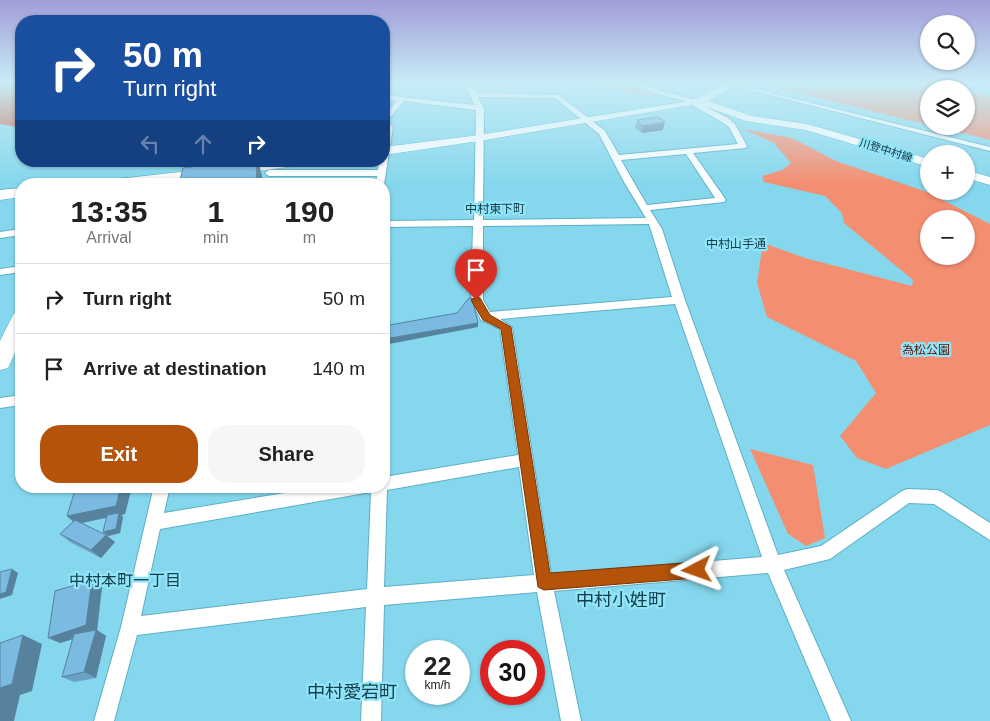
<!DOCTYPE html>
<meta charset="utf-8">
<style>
:root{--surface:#fff;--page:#f6f6f6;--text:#222;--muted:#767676;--line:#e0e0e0;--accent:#b45309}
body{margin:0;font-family:Helvetica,"Noto Sans JP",sans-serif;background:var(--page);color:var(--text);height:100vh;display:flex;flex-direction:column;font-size:19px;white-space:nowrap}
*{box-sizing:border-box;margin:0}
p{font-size:16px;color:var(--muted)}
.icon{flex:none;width:28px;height:28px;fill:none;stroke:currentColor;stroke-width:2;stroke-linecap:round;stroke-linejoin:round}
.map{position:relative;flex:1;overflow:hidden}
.sheet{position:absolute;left:15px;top:178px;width:375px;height:315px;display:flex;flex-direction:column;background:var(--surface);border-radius:20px;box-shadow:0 1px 4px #0004}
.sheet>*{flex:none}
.banner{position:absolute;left:15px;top:15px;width:375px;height:152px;border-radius:20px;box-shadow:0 1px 4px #0004;background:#1a4fa0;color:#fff;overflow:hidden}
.fabs{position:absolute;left:920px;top:15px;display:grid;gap:10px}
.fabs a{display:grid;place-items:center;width:55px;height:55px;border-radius:50%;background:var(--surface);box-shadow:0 1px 4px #0004;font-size:25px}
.speed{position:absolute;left:405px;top:640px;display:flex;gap:10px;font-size:25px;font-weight:700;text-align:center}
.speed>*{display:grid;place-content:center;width:65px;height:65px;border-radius:50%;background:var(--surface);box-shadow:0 1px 4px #0004;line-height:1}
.speed small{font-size:12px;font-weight:400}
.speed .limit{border:8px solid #d22;background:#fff;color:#111}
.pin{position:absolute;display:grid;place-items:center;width:42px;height:42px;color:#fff;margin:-51px -21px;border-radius:50% 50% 50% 0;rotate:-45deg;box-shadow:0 0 5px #0007}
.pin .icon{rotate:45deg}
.me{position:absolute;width:55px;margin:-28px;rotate:266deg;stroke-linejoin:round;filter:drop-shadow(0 0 4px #0008)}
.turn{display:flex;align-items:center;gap:18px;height:105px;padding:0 25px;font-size:22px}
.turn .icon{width:65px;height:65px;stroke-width:2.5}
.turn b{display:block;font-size:35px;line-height:42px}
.lanes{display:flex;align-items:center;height:48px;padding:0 25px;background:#0003;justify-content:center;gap:25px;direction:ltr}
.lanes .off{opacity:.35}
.eta{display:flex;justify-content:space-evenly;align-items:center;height:85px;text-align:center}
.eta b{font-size:30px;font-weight:700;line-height:35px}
.button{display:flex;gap:10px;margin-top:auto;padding:10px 25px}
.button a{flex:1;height:58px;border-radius:20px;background:var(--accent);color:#fff;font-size:20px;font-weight:700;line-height:58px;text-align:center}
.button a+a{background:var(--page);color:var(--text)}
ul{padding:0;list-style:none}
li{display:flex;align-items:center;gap:15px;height:70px;padding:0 25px;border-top:1px solid var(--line)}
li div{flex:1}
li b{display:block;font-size:19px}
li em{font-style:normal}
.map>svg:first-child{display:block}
.green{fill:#f48e71;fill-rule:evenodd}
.forest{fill:#cb6143}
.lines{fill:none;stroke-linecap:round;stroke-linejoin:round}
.minor-casing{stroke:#5cafc4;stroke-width:2}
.secondary-casing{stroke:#5cafc4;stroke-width:1}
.trunk-casing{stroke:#5cafc4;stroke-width:1}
.minor{fill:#fff;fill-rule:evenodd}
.secondary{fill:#fff;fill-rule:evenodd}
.trunk{fill:#fff;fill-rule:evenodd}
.wall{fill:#6aa0c2}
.shaded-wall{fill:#56829e}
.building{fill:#7bbae1;stroke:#56829e}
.route{fill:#b45309;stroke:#753606}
.labels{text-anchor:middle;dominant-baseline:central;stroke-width:4.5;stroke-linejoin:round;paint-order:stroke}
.far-street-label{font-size:11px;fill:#0f323b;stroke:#92e4fa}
.far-quarter-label{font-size:12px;fill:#12404a;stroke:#92e4fa}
.park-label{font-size:12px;fill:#591501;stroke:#92e4fa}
.near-neighbourhood-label{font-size:16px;fill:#12404a;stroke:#92e4fa}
.near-quarter-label{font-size:18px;fill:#12404a;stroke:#92e4fa}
</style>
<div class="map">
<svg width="990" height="721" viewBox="0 0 990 721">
<rect width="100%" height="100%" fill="#85d7ed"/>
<g class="green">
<path d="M585 83H616L656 96 643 95Z"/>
<path d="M757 83H938L962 89H929V125Z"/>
<path d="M966 90 990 96V140L935 126H966Z"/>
<path d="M743 129 792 138 836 161 927 192 990 224V425L886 469 857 458 840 436 876 393 856 361 767 317 757 283 763 243 805 258 912 286 913 280 844 223 842 213 825 196 764 182 762 176 782 170 791 163 774 143ZM929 219H966V256H929Z"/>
<path d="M750 449 813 465 825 538 806 546 788 534Z"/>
</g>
<path class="forest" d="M0 83H21V128L0 124Z"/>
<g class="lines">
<defs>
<g id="minor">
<path d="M465 83H471L476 93 559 95 605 131 619 155 738 144 729 127 722 122 685 101 654 93 629 83H638L658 90 689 98 728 118 735 124 747 146 746 148 693 153 726 200 724 202 650 210 662 229 685 300 778 555 821 546 902 491 907 489 937 490 942 492 990 523V540L934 504 909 503 830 559 784 570 851 721H831L768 573 554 591 581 721H561L537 592 384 605 381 721H361L366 607 137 635 114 721H94L121 627 154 486H170L164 513 327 486H384V477L518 455 500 329 481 320 471 300 473 226 384 227V221L474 220 476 110 404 101 387 121H384V115L397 101 384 99V95L475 105 469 95ZM478 97 555 98 599 134 624 182 646 218 483 220 484 108ZM686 154 715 198 647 205 621 160ZM649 224 672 297 490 312 483 300V226ZM675 304 762 557 551 574 512 327 500 319ZM519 467 534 575 384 587 387 490ZM371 492 367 589 141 616 160 529Z"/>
<path d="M731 83 990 147V151L731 85Z"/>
<path d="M384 123 393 126 384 185 376 184 377 176H269L265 173 269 170H378L379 161H384Z"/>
<path d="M21 229V235L0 238V232Z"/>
<path d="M21 266V272L0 275V269Z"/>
<path d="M21 395V405L0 408V398Z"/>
</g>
<g id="secondary">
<path d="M727 83H739L708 101 752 116 807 124 929 159V167L806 130 746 121 698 104 479 141 384 155V147L479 135 683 102 695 99Z"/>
<path d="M273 161H309L303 165 234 174 228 170 234 166Z"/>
<path d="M207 169 211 170 213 173 211 176 146 184H103L109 180Z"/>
<path d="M966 170 990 177V185L966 178Z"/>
</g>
<g id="trunk">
<path d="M21 188V197L0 200V190Z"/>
<path d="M21 311V339L8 368 0 370V341L14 313Z"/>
</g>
</defs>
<use href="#minor" class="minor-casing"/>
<use href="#secondary" class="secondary-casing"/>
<use href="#trunk" class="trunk-casing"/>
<use href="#minor" class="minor"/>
<use href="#secondary" class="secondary"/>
<use href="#trunk" class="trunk"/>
</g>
<g class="wall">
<path d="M637 120 663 130 642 133 635 128Z"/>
<path d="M80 486H132L125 514 121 515 123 517 120 533 108 536 106 518 82 523 106 535 115 542 101 558 70 542 60 534 73 521 67 516Z"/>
<path d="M92 580 102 587 97 630 106 636 96 678 74 682 62 677 73 639 60 643Z"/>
</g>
<g class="shaded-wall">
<path d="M665 122 663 130 642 133 643 126Z"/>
<path d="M257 161H258L262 175V184H256Z"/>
<path d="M478 323V327L384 345V339Z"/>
<path d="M121 486H132L125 514 121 515 123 517 120 533 108 536 103 532 119 515 76 524 67 516Z"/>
<path d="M106 535 115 542 101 558 91 550Z"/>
<path d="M12 569 18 573 12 595 0 599V594Z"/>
<path d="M92 580 102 587 97 630 106 636 96 678 84 672 95 632 60 643 48 638Z"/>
<path d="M23 635 42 644 32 691 20 695 14 721H0V688Z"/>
</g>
<g class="building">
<path d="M658 117 665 122 643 126 637 120Z"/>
<path d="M235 161H257L256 184H179L183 168Z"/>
<path d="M469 298H472L478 323 384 339V326L457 313Z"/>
<path d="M80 486H121L116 506 67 516 76 487Z"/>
<path d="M119 513 116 529 103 532 107 515Z"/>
<path d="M75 520 106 535 91 550 60 534Z"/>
<path d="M12 569 6 592 0 594V572Z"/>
<path d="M92 580 86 625 48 638 55 591Z"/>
<path d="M96 630 84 672 62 677 74 634Z"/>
<path d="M23 635 12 684 0 688V643Z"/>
</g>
<linearGradient id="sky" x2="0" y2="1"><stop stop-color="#a19dd8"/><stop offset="0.45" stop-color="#c8edf7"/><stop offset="1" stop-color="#c8edf7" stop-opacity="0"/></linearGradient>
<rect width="990" height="184" fill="url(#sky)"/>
<path class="route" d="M476 297 480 298 490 315 511 327 550 573 697 562 702 565 704 570 702 575 697 578 544 590 538 587 501 329 483 320 471 300Z"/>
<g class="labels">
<g class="far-street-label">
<text transform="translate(886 150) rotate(17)">川登中村線</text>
</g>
<g class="far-quarter-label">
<text x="495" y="209">中村東下町</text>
<text x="736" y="244">中村山手通</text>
</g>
<g class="park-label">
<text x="926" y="350">為松公園</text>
</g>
<g class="near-neighbourhood-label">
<text x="125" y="580">中村本町一丁目</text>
</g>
<g class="near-quarter-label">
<text x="621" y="600">中村小姓町</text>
<text x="352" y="692">中村愛宕町</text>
</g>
</g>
</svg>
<div class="fabs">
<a><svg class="icon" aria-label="search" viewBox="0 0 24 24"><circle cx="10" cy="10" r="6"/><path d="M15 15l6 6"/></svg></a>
<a><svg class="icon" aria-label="layers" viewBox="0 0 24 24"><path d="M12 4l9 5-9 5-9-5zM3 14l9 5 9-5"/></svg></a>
<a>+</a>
<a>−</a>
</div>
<div class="speed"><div>22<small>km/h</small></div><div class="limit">30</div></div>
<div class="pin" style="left:476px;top:300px;background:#d93025"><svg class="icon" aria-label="arrive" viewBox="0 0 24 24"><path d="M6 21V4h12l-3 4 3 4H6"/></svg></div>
<svg class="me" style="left:697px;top:570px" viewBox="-20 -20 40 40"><path d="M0-17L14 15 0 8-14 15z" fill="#b45309" stroke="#fff" stroke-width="4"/></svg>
<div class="banner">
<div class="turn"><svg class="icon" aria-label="right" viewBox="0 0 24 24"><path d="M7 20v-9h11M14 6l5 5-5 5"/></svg><div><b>50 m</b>Turn right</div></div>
<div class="lanes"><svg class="icon off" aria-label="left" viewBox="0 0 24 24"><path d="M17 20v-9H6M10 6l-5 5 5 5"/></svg><svg class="icon off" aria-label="ahead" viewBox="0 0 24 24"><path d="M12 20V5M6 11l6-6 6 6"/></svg><svg class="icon" aria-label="right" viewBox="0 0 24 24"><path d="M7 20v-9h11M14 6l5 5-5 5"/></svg></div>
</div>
<section class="sheet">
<div class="eta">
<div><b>13:35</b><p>Arrival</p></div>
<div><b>1</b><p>min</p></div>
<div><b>190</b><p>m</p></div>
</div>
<ul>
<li><svg class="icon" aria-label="right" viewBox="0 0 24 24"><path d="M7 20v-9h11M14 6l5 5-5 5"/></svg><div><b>Turn right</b></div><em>50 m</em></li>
<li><svg class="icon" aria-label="arrive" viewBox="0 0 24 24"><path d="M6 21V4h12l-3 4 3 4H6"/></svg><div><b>Arrive at destination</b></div><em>140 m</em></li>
</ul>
<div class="button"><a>Exit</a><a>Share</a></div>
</section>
</div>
